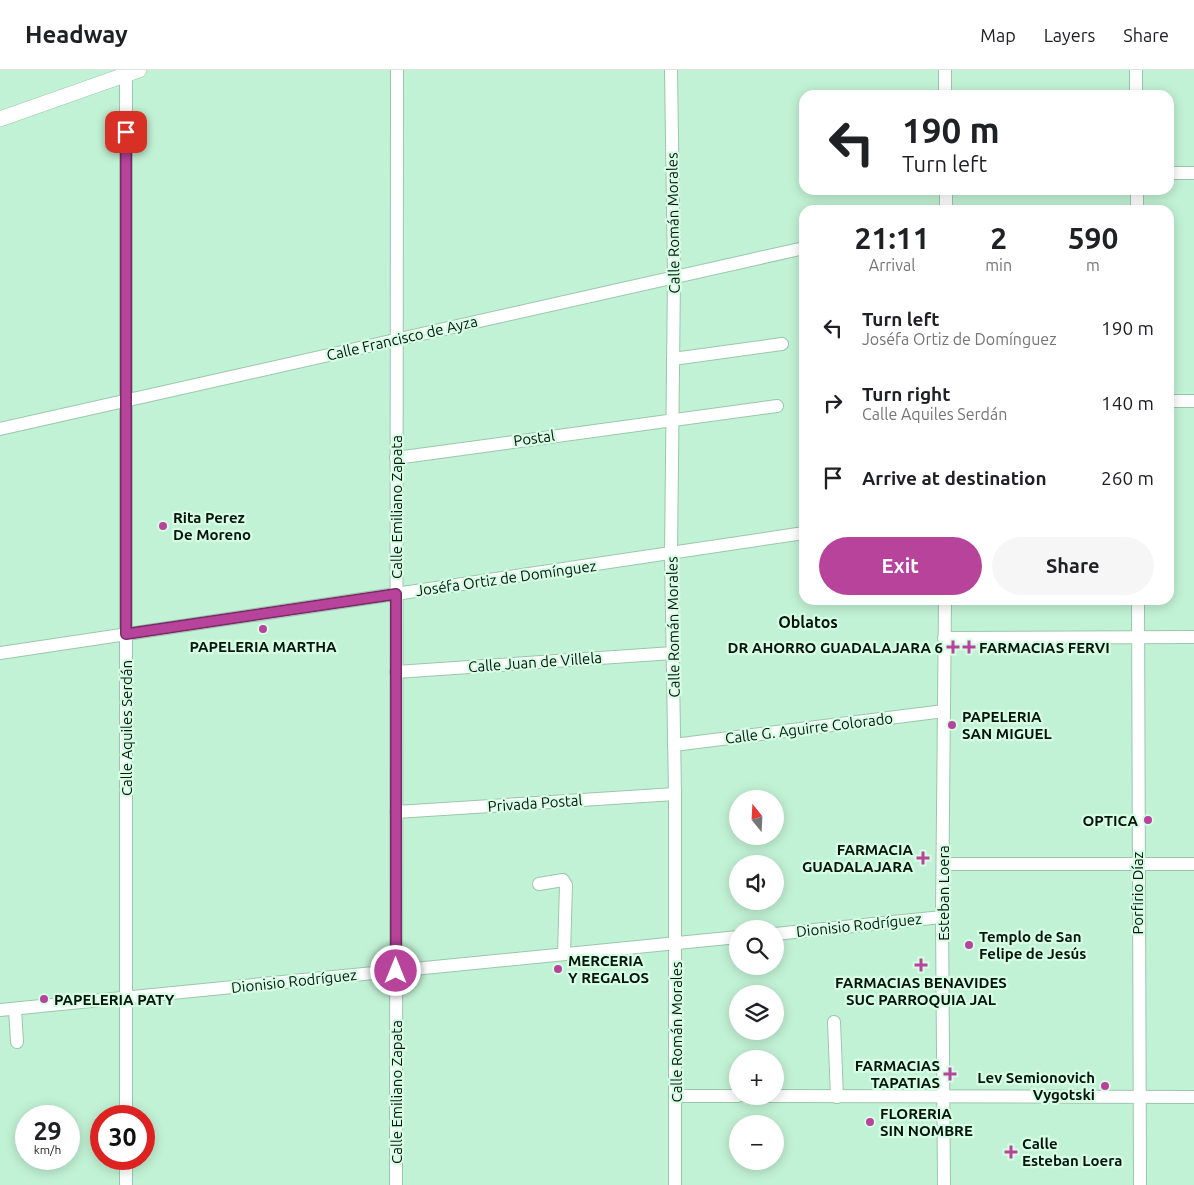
<!DOCTYPE html>
<meta charset="utf-8">
<style>
:root{--surface:#fff;--page:#f6f6f6;--text:#202124;--muted:#757577;--line:#e0e0e0;--accent:#b7439b}
body{margin:0;font-family:Ubuntu,sans-serif;background:var(--page);color:var(--text);height:100vh;display:flex;flex-direction:column;font-size:19px;white-space:nowrap}
*{box-sizing:border-box;margin:0}
p{font-size:16px;color:var(--muted)}
.icon{flex:none;width:28px;height:28px;fill:none;stroke:currentColor;stroke-width:2;stroke-linecap:round;stroke-linejoin:round}
.map{position:relative;flex:1;overflow:hidden}
.panel{position:absolute;left:799px;top:135px;width:375px;height:400px;display:flex;flex-direction:column;background:var(--surface);border-radius:15px;box-shadow:0 2px 12px #0003}
.panel>*{flex:none}
.top-card{position:absolute;left:799px;top:20px;width:375px;height:105px;border-radius:15px;box-shadow:0 2px 12px #0003;background:#fff;color:var(--text);overflow:hidden}
.needle{width:32px;rotate:342deg}
.controls{position:absolute;left:729px;top:720px;display:grid;gap:10px}
.controls a{display:grid;place-items:center;width:55px;height:55px;border-radius:50%;background:var(--surface);box-shadow:0 2px 12px #0003;font-size:25px}
.speed{position:absolute;left:15px;top:1035px;display:flex;gap:10px;font-size:25px;font-weight:700;text-align:center}
.speed>*{display:grid;place-content:center;width:65px;height:65px;border-radius:50%;background:var(--surface);box-shadow:0 2px 12px #0003;line-height:1}
.speed small{font-size:12px;font-weight:400}
.speed .limit{border:8px solid #d22;background:#fff;color:#111}
.pin{position:absolute;display:grid;place-items:center;width:42px;height:42px;color:#fff;margin:-21px;border-radius:10px;box-shadow:0 2px 8px #0006}
.me{position:absolute;width:55px;margin:-28px;rotate:0deg;stroke-linejoin:round;filter:drop-shadow(0 0 4px #0008)}
.turn{display:flex;align-items:center;gap:18px;height:105px;padding:0 20px;font-size:22px}
.turn .icon{width:65px;height:65px;stroke-width:2.5}
.turn b{display:block;font-size:35px;line-height:42px}
.eta{display:flex;justify-content:space-evenly;align-items:center;height:85px;text-align:center}
.eta b{font-size:30px;font-weight:700;line-height:35px}
.action{display:flex;gap:10px;margin-top:auto;padding:10px 20px}
.action a{flex:1;height:58px;border-radius:30px;background:var(--accent);color:#fff;font-size:20px;font-weight:700;line-height:58px;text-align:center}
.action a+a{background:var(--page);color:var(--text)}
ul{padding:0;list-style:none}
li{display:flex;align-items:center;gap:15px;height:75px;padding:0 20px}
li div{flex:1}
li b{display:block;font-size:19px}
li em{font-style:normal}
header{display:flex;align-items:center;gap:30px;box-sizing:border-box;height:70px;padding:0 25px;background:var(--surface);border-bottom:1px solid var(--line)}
header strong{font-size:24px}
nav{display:flex;gap:28px;margin-inline-start:auto;font-size:18px}
.map>svg:first-child{display:block}
.lines{fill:none;stroke-linecap:round;stroke-linejoin:round}
.minor-casing{stroke:#99c7ab;stroke-width:14}
.tertiary-casing{stroke:#99c7ab;stroke-width:16}
.minor{stroke:#fff;stroke-width:12}
.tertiary{stroke:#fff;stroke-width:15}
.route-casing{stroke:#772c65;stroke-width:12}
.route{stroke:#b7439b;stroke-width:9}
.poi-dot{fill:#b7439b;stroke:#d7fde5;stroke-width:2}
.labels{text-anchor:middle;dominant-baseline:central;stroke-width:4.5;stroke-linejoin:round;paint-order:stroke}
.street-label{font-size:15px;fill:#04160c;stroke:#d7fde5}
.poi-label{font-size:15px;font-weight:bold;fill:#04160c;stroke:#d7fde5;text-anchor:start}
.neighbourhood-label{font-size:16px;font-weight:bold;fill:#04160c;stroke:#d7fde5}
</style>
<header>
<strong>Headway</strong>
<nav><a>Map</a><a>Layers</a><a>Share</a></nav>
</header>
<div class="map">
<svg width="1194" height="1115" viewBox="0 0 1194 1115">
<rect width="100%" height="100%" fill="#c2f2d5"/>
<g class="lines">
<defs>
<g id="minor">
<path d="M671 0 674 207 671 484 675 724V1115"/>
<path d="M945 0V25"/>
<path d="M1136 0V25"/>
<path d="M1169 103H1194"/>
<path d="M1137 120V140"/>
<path d="M946 140V120"/>
<path d="M673 289 782 274"/>
<path d="M1169 331H1194"/>
<path d="M0 359 804 178"/>
<path d="M396 388 777 336"/>
<path d="M1138 530 1140 1115"/>
<path d="M944 568 1194 567"/>
<path d="M0 583 804 463"/>
<path d="M396 602 673 583"/>
<path d="M674 675 944 641"/>
<path d="M396 742 675 724"/>
<path d="M943 794H1194"/>
<path d="M539 814 563 810 566 815 564 884"/>
<path d="M775 864 942 847"/>
<path d="M15 939 17 972"/>
<path d="M0 940 738 867"/>
<path d="M834 952 837 1027"/>
<path d="M676 1026H738"/>
<path d="M756 1026 1194 1027"/>
<path d="M126 1046V0"/>
<path d="M126 1115V1089"/>
<path d="M396 1115 397 0"/>
<path d="M944 1115 942 847 945 530"/>
</g>
<path id="tertiary" d="M0 49 139 0"/>
</defs>
<use href="#minor" class="minor-casing"/>
<use href="#tertiary" class="tertiary-casing"/>
<use href="#minor" class="minor"/>
<use href="#tertiary" class="tertiary"/>
</g>
<g class="lines">
<defs>
<path id="route" d="M126 62V564L396 524V901"/>
</defs>
<use href="#route" class="route-casing"/>
<use href="#route" class="route"/>
</g>
<g class="poi-dot">
<circle cx="163" cy="456" r="5"/>
<circle cx="263" cy="559" r="5"/>
<path d="M950.5 569.5h5v5h5v5h-5v5h-5v-5h-5v-5h5z"/>
<path d="M966.5 569.5h5v5h5v5h-5v5h-5v-5h-5v-5h5z"/>
<circle cx="952" cy="655" r="5"/>
<circle cx="1148" cy="750" r="5"/>
<path d="M920.5 780.5h5v5h5v5h-5v5h-5v-5h-5v-5h5z"/>
<circle cx="969" cy="875" r="5"/>
<path d="M918.5 887.5h5v5h5v5h-5v5h-5v-5h-5v-5h5z"/>
<circle cx="558" cy="899" r="5"/>
<circle cx="44" cy="929" r="5"/>
<path d="M947.5 996.5h5v5h5v5h-5v5h-5v-5h-5v-5h5z"/>
<circle cx="1105" cy="1016" r="5"/>
<circle cx="870" cy="1052" r="5"/>
<path d="M1008.5 1074.5h5v5h5v5h-5v5h-5v-5h-5v-5h5z"/>
</g>
<g class="labels">
<g class="street-label">
<text transform="translate(673 153) rotate(-91)">Calle Román Morales</text>
<text transform="translate(402 268) rotate(-13)">Calle Francisco de Ayza</text>
<text transform="translate(534 368) rotate(-8)">Postal</text>
<text transform="translate(396 437) rotate(-90)">Calle Emiliano Zapata</text>
<text transform="translate(506 508) rotate(-8)">Joséfa Ortiz de Domínguez</text>
<text transform="translate(673 557) rotate(-91)">Calle Román Morales</text>
<text transform="translate(535 592) rotate(-4)">Calle Juan de Villela</text>
<text transform="translate(126 658) rotate(-90)">Calle Aquiles Serdán</text>
<text transform="translate(809 658) rotate(-7)">Calle G. Aguirre Colorado</text>
<text transform="translate(535 733) rotate(-4)">Privada Postal</text>
<text transform="translate(943 823) rotate(-90)">Esteban Loera</text>
<text transform="translate(1137 823) rotate(-90)">Porfirio Díaz</text>
<text transform="translate(859 855) rotate(-6)">Dionisio Rodríguez</text>
<text transform="translate(294 911) rotate(-6)">Dionisio Rodríguez</text>
<text transform="translate(676 962) rotate(-90)">Calle Román Morales</text>
<text transform="translate(396 1022) rotate(-90)">Calle Emiliano Zapata</text>
</g>
<g class="poi-label">
<text x="173" y="447">Rita Perez<tspan x="173" dy="17">De Moreno</tspan></text>
<text x="263" y="576" text-anchor="middle">PAPELERIA MARTHA</text>
<text x="943" y="577" text-anchor="end">DR AHORRO GUADALAJARA 6</text>
<text x="979" y="577">FARMACIAS FERVI</text>
<text x="962" y="646">PAPELERIA<tspan x="962" dy="17">SAN MIGUEL</tspan></text>
<text x="1138" y="750" text-anchor="end">OPTICA</text>
<text x="913" y="779" text-anchor="end">FARMACIA<tspan x="913" dy="17">GUADALAJARA</tspan></text>
<text x="979" y="866">Templo de San<tspan x="979" dy="17">Felipe de Jesús</tspan></text>
<text x="568" y="890">MERCERIA<tspan x="568" dy="17">Y REGALOS</tspan></text>
<text x="921" y="912" text-anchor="middle">FARMACIAS BENAVIDES<tspan x="921" dy="17">SUC PARROQUIA JAL</tspan></text>
<text x="54" y="929">PAPELERIA PATY</text>
<text x="940" y="995" text-anchor="end">FARMACIAS<tspan x="940" dy="17">TAPATIAS</tspan></text>
<text x="1095" y="1007" text-anchor="end">Lev Semionovich<tspan x="1095" dy="17">Vygotski</tspan></text>
<text x="880" y="1043">FLORERIA<tspan x="880" dy="17">SIN NOMBRE</tspan></text>
<text x="1022" y="1073">Calle<tspan x="1022" dy="17">Esteban Loera</tspan></text>
</g>
<g class="neighbourhood-label">
<text x="808" y="552">Oblatos</text>
</g>
</g>
</svg>
<div class="controls">
<a><svg class="needle" viewBox="-14 -14 28 28"><path d="M0-13l5 13h-10z" fill="#e53935"/><path d="M0 13l5-13h-10z" fill="#757577"/></svg></a>
<a><svg class="icon" aria-label="sound" viewBox="0 0 24 24"><path d="M4 9h4l5-4v14l-5-4H4zM17 9q2 3 0 6"/></svg></a>
<a><svg class="icon" aria-label="search" viewBox="0 0 24 24"><circle cx="10" cy="10" r="6"/><path d="M15 15l6 6"/></svg></a>
<a><svg class="icon" aria-label="layers" viewBox="0 0 24 24"><path d="M12 4l9 5-9 5-9-5zM3 14l9 5 9-5"/></svg></a>
<a>+</a>
<a>−</a>
</div>
<div class="speed"><div>29<small>km/h</small></div><div class="limit">30</div></div>
<div class="pin" style="left:126px;top:62px;background:#d93025"><svg class="icon" aria-label="arrive" viewBox="0 0 24 24"><path d="M6 21V4h12l-3 4 3 4H6"/></svg></div>
<svg class="me" style="left:396px;top:901px" viewBox="-20 -20 40 40"><circle r="17" fill="#b7439b" stroke="#fff" stroke-width="3"/><path d="M0-11L8 9 0 5-8 9z" fill="#fff"/></svg>
<div class="top-card">
<div class="turn"><svg class="icon" aria-label="left" viewBox="0 0 24 24"><path d="M17 20v-9H6M10 6l-5 5 5 5"/></svg><div><b>190 m</b>Turn left</div></div>
</div>
<section class="panel">
<div class="eta">
<div><b>21:11</b><p>Arrival</p></div>
<div><b>2</b><p>min</p></div>
<div><b>590</b><p>m</p></div>
</div>
<ul>
<li><svg class="icon" aria-label="left" viewBox="0 0 24 24"><path d="M17 20v-9H6M10 6l-5 5 5 5"/></svg><div><b>Turn left</b><p>Joséfa Ortiz de Domínguez</p></div><em>190 m</em></li>
<li><svg class="icon" aria-label="right" viewBox="0 0 24 24"><path d="M7 20v-9h11M14 6l5 5-5 5"/></svg><div><b>Turn right</b><p>Calle Aquiles Serdán</p></div><em>140 m</em></li>
<li><svg class="icon" aria-label="arrive" viewBox="0 0 24 24"><path d="M6 21V4h12l-3 4 3 4H6"/></svg><div><b>Arrive at destination</b></div><em>260 m</em></li>
</ul>
<div class="action"><a>Exit</a><a>Share</a></div>
</section>
</div>
